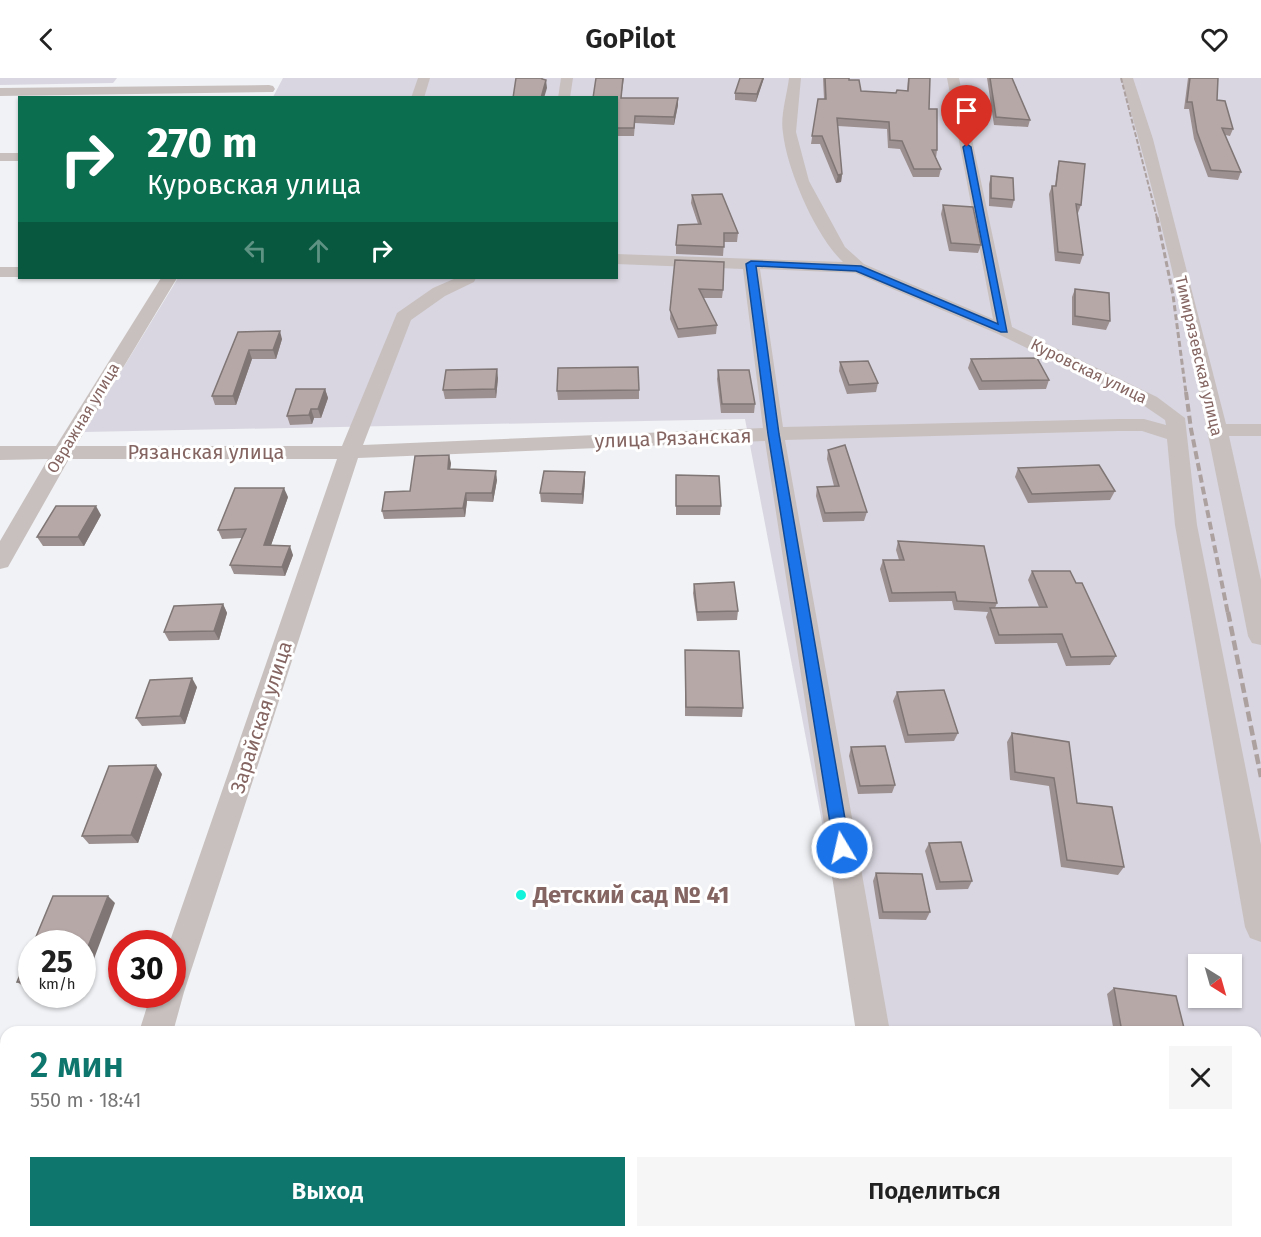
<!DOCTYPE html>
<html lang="ru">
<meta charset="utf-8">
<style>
:root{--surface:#fff;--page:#f6f6f6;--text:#222;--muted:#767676;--accent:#0f766e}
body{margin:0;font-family:"Fira Sans",sans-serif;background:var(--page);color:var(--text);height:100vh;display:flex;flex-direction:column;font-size:22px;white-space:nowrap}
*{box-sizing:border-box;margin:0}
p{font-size:20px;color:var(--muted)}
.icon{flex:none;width:33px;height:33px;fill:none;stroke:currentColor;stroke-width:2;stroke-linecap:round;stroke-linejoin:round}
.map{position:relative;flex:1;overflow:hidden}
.details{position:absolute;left:0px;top:948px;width:1262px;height:212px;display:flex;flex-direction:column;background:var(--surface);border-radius:18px 18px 0 0;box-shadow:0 2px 4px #0004}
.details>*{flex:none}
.guide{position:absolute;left:18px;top:18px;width:600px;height:183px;border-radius:0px;box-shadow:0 2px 4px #0004;background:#0b6e4f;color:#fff;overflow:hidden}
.needle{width:39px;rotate:143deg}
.buttons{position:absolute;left:1188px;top:876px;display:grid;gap:12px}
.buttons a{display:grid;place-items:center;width:54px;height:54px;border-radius:0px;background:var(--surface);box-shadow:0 2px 4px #0004;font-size:30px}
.speed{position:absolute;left:18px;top:852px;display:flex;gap:12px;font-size:30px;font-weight:700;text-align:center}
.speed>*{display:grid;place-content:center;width:78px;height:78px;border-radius:50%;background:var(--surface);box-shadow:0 2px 4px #0004;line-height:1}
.speed small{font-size:15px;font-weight:400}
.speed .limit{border:9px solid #d22;background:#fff;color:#111}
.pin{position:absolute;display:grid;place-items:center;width:51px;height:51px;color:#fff;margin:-62px -26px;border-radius:50% 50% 50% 0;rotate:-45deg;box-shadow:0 0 6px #0007}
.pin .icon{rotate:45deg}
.me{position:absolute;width:66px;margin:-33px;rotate:351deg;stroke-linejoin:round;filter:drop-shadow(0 0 4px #0008)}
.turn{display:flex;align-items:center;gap:21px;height:126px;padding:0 30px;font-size:27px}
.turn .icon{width:78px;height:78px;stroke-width:2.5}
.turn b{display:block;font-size:42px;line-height:51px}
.lanes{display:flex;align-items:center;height:57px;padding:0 30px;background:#0003;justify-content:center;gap:30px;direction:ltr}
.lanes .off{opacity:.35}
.round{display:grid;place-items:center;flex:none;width:63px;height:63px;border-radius:0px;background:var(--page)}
.summary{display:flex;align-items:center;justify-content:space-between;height:102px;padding:0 30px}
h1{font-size:36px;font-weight:600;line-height:45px;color:var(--accent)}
.button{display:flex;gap:12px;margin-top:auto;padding:12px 30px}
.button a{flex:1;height:69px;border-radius:0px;background:var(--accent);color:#fff;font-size:24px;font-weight:600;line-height:69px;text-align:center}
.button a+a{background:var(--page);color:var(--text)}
header{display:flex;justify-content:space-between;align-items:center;height:78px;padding:0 30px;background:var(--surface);font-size:27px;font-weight:600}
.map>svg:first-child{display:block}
.green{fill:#d9d6e1;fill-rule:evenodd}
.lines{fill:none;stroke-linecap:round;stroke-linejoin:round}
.minor{fill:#c8c0bf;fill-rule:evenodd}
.rail-far3{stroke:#ada1a0;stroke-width:2;stroke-dasharray:5 2;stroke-linecap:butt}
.rail-far2{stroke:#ada1a0;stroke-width:3;stroke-dasharray:6 3;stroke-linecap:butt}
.rail-far1{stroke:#ada1a0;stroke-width:4;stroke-dasharray:8 4;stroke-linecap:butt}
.rail{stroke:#ada1a0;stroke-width:4.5;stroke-dasharray:10 4.5;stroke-linecap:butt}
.wall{fill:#9d9090}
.shaded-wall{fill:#7f7675}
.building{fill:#b6a8a7;stroke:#7f7675;stroke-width:1.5}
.route{fill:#1a73e8;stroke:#114b97;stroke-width:1.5}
.poi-dot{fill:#12f3db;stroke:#fff;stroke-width:2}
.labels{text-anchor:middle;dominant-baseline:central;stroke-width:6;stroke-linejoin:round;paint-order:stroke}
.far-street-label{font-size:16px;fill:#856561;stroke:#fff}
.street-label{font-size:20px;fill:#856561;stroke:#fff}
.near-poi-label{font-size:24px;font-weight:bold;fill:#856561;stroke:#fff;text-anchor:start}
</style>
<header><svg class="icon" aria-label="back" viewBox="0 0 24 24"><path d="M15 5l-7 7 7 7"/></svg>GoPilot<svg class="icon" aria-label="heart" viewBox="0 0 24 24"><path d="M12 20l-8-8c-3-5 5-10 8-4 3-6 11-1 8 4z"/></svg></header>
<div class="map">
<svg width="1261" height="1159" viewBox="0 0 1261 1159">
<rect width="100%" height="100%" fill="#f0f2f5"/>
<g class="green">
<path d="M0 0H117L113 5 0 7Z"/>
<path d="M283 0H1261V1082L1256 1083V954H862L745 341 84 354 178 200H616V20L273 19ZM1198 886H1232V920H1198Z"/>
</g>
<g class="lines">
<g class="minor">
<path d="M418 0H430L424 20H411Z"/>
<path d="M561 0H573L570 20H558Z"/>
<path d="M789 0H801L796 54 809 103 845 169 864 186 993 241 947 0H959L1012 249 1157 319 1185 340 1197 447 1261 767V864L1250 860 1245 849 1175 447 1167 361 1142 353H1118L785 362 890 954H856L765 363 358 380 184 914 173 954H139L151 916H172V866H169L337 381H69L8 489 0 491V463L48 381 0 382V368H56L161 200H177L76 368H342L397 235 433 210 456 200H476L474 204 445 218 411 242 363 367 763 350 743 191 616 186V176L843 184C816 159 787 92 783 55 780 38 787 17 789 0ZM760 191 855 195 998 256 1143 327 1165 342 1166 347 1144 341H1118L783 349Z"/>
<path d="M1121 0H1133L1153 61 1226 346H1261V358H1229L1261 502V567L1252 565 1248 558C1211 371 1176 182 1121 0Z"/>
<path d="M269 7 273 8 275 11 273 14 0 18V10Z"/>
<rect x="0" y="75" width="20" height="8"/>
<rect x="0" y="189" width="20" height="10"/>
<path d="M70 1154H108L106 1159H68Z"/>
<rect x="887" y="1154" width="38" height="5"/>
</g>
<path class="rail-far3" d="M1121 0 1157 140"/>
<path class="rail-far2" d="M1157 139 1173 217 1186 315"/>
<path class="rail-far1" d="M1186 314 1191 351 1228 536"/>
<path class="rail" d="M1228 534 1261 699"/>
</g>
<g class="wall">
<path d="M596 0H624L621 20H678V27L674 47 635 45 634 58H616V20Z"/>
<path d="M764 0 756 24 735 22V15Z"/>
<path d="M823 0H849V2L861 13 896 15 907 13 908 0H930L929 31 937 72 936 80 941 91 939 99H913L900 71 888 70 887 51 838 48 842 96 841 104 836 105 820 66H811L818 21H824Z"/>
<path d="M987 0H1012L1030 42 1028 49 994 47Z"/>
<path d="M1188 0H1218L1217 22 1233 51 1230 58 1225 57 1241 94 1238 102 1208 99 1194 61 1189 31H1184Z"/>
<path d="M1059 83 1081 127 1078 135H1077L1083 177 1080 186 1055 183 1049 116 1052 108H1055L1057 91Z"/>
<path d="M991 98 1014 122 1012 130 989 128V106Z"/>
<path d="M692 117 738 155 737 164H724L723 178 676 176V167L698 146 691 125Z"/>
<path d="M943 127 981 167 978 175 949 173 941 136Z"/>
<path d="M675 182 723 212 722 220H703L717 247 716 256 678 260 670 241Z"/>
<path d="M1075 211 1110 243 1106 252 1072 247V219Z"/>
<path d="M238 254 282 261 276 281H252L236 327H215L212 318Z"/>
<path d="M971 281 1049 302 1046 311 979 312 968 290Z"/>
<path d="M840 284 878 305 876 314 847 316 839 293Z"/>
<path d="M718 292 755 326 754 335H721L717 301Z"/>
<path d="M498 300 496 320 445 321 443 312Z"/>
<path d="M325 311 328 320 321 340H314L312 346 290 347 287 338Z"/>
<path d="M639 312V321L558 322 557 313Z"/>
<path d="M828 372 867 434 864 443 823 444 816 418 817 409 834 408 827 381Z"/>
<path d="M451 385 450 391 497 402 493 424 467 423 465 439 384 441 382 433 410 413Z"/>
<path d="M1018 390 1115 413 1110 422 1028 425 1015 399Z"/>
<path d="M585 394V403L583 426 541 424 540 415Z"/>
<path d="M676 397 721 428 720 437H676Z"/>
<path d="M288 419 271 467 293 477 285 498 234 496 230 487 242 460 222 461 218 452Z"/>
<path d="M101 437 84 468H43L37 459Z"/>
<path d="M898 463 997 525 995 530 1039 529 1028 502 1032 493 1076 505 1116 578 1110 587 1066 588 1057 565 995 566 986 539 988 534 954 532 952 523 889 524 880 491 883 482H899L896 472Z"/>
<path d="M694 506 738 533 737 542 697 543 693 515Z"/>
<path d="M223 526 227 535 219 562 169 563 164 554Z"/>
<path d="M685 572 743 630 742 639 685 638Z"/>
<path d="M197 609 185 646 142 648 136 640Z"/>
<path d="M897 614 958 655 954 663 905 665 893 623Z"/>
<path d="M1012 655 1069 664 1077 725 1124 789 1118 797 1061 789 1049 708 1010 702 1007 664Z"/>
<path d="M851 669 895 707 892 715 858 716 849 678Z"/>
<path d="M162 696 138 765 89 766 82 758Z"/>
<path d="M929 765 972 803 968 811 936 812 925 773Z"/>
<path d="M876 795 930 834 926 842 879 841 873 803Z"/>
<path d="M32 869V910H26L17 904Z"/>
<path d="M1114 910 1185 954H1114L1107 916Z"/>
<path d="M0 1041H6V1141L0 1159Z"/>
<path d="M966 1154H999L966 1155Z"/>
<path d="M1032 1154H1074L1033 1155Z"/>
</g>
<g class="shaded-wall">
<path d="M763 0H764L756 24 757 16Z"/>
<path d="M546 2 547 10 544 20H541Z"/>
<path d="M678 20V27L674 47V39Z"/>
<path d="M842 96 841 104 836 105 838 97Z"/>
<path d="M280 253 282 261 276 281 273 272Z"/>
<path d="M249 272 252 281 236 327 233 318Z"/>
<path d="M497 291 498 300 496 320 495 311Z"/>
<path d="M325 311 328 320 321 340 318 331Z"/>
<path d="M311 331 314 340 312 346 309 337Z"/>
<path d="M449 377 451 385 449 400 448 391Z"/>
<path d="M496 393 497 402 493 424 492 415Z"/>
<path d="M585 394V403L583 426 582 416Z"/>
<path d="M284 410 288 419 268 476 264 467Z"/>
<path d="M466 415 467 423 465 439 463 430Z"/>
<path d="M96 428 101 437 84 468 78 459Z"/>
<path d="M290 468 293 477 285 498 282 489Z"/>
<path d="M223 526 227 535 219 562 214 553Z"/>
<path d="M192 600 197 609 185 646 180 638Z"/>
<path d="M156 687 162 696 138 765 131 757Z"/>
<path d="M108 818 115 825 83 910 82 884Z"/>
<path d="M0 1139 6 1141 0 1159Z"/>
</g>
<g class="building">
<path d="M516 0H542V1L546 2 541 20H513Z"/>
<path d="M596 0H623L621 20H678L674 39 635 38 634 50H616V20H593Z"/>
<path d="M740 0H763L757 16 735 15Z"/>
<path d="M825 0H849V2H859L861 13 896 15 897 12 908 13 909 0H930L929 31H937V72H932L941 91H914L902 63 890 62 889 44 837 40 842 96 838 97 822 58H812L818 21H826Z"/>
<path d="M990 0H1012L1030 42 996 39Z"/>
<path d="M1190 0H1218L1217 22 1225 23 1233 51 1222 50 1241 94 1211 92 1197 54 1192 24H1187Z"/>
<path d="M1059 83 1085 86 1081 127 1076 126 1083 177 1058 174 1052 108H1056Z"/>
<path d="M991 98 1013 100 1014 122 991 120Z"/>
<path d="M722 116 738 155H724V169L676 167 678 147 701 146 692 117Z"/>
<path d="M943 127 973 129 981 167 951 165Z"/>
<path d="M675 182 724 184 723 212 699 211 717 247 678 251 670 232Z"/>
<path d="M1075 211 1109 215 1110 243 1075 238Z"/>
<path d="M280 253 273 272H249L233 318H212L238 254Z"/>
<path d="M1037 280 1049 302 982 303 971 281Z"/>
<path d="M868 283 878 305 849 307 840 284Z"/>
<path d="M638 289 639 312 557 313 558 290Z"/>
<path d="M497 291 495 311 443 312 446 292Z"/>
<path d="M718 292H749L755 326H722Z"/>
<path d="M296 311H325L318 331H311L309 337 287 338Z"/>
<path d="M845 367 867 434 825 435 817 409 839 408 828 372Z"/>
<path d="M449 377 448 391 496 393 492 415H466L463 430 382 433 385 414 410 413 415 378Z"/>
<path d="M1099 387 1115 413 1032 416 1018 390Z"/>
<path d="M544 393 585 394 582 416 540 415Z"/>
<path d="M676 397 719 398 721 428H676Z"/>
<path d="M235 410H284L264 467 290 468 282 489 230 487 246 451 218 452Z"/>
<path d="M56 428H96L78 459H37Z"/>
<path d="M898 463 984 468 997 525 957 523 955 514 892 515 883 482H904Z"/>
<path d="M1032 493H1070L1076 505H1082L1116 578 1071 579 1062 556 999 557 990 530 1047 529Z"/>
<path d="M734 504 738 533 697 534 694 506Z"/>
<path d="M223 526 214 553 164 554 174 528Z"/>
<path d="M685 572 739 573 743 630 686 629Z"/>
<path d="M192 600 180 638 136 640 150 602Z"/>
<path d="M944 612 958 655 908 657 897 614Z"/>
<path d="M1012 655 1069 664 1077 725 1112 729 1124 789 1067 782 1054 700 1015 694Z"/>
<path d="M885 668 895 707 860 708 851 669Z"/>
<path d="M156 687 131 757 82 758 109 688Z"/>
<path d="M961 764 972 803 940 804 929 765Z"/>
<path d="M876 795 922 796 930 834H883Z"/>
<path d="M53 818H108L82 884V866H33Z"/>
<path d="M32 869V904H17Z"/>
<path d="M1114 910 1176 918 1185 954H1122Z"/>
<path d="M0 1041H6V1129L4 1137H0Z"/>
</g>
<path class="route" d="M967 66 971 69 1007 254H1001L856 193 756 188 779 356 850 770 848 775 842 777 836 775 834 770 768 356 746 186 751 183 861 188 998 246 963 69Z"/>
<circle class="poi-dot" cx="521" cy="817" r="6"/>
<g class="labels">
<g class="far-street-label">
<text transform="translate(1199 278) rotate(77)">Тимирязевская улица</text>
<text transform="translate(1089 293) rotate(26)">Куровская улица</text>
<text transform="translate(83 340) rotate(-59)">Овражная улица</text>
</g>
<g class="street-label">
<text transform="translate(673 360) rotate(-2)">улица Рязанская</text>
<text x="206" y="374">Рязанская улица</text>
<text transform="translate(261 639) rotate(-72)">Зарайская улица</text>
</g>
<g class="near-poi-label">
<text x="533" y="817">Детский сад № 41</text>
</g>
</g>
</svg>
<div class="buttons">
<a><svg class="needle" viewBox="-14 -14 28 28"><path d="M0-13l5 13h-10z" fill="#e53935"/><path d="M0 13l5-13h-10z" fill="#767676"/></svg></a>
</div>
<div class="speed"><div>25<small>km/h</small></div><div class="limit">30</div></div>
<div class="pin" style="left:967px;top:69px;background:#d93025"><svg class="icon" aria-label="arrive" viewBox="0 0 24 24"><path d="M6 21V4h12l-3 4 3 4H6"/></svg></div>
<svg class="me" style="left:842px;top:770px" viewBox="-20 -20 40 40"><circle r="17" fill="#1a73e8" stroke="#fff" stroke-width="3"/><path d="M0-11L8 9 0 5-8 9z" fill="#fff"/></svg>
<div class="guide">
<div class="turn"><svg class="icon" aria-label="right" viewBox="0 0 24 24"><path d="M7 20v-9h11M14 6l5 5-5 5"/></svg><div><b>270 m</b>Куровская улица</div></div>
<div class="lanes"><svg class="icon off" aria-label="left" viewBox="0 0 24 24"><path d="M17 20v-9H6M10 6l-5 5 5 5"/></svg><svg class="icon off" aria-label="ahead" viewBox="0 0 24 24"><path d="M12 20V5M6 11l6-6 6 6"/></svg><svg class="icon" aria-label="right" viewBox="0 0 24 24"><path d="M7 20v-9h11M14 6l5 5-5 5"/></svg></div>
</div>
<section class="details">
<div class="summary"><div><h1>2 мин</h1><p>550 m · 18:41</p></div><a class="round"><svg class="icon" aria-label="close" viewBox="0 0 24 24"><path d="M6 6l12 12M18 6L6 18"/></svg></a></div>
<div class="button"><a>Выход</a><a>Поделиться</a></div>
</section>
</div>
